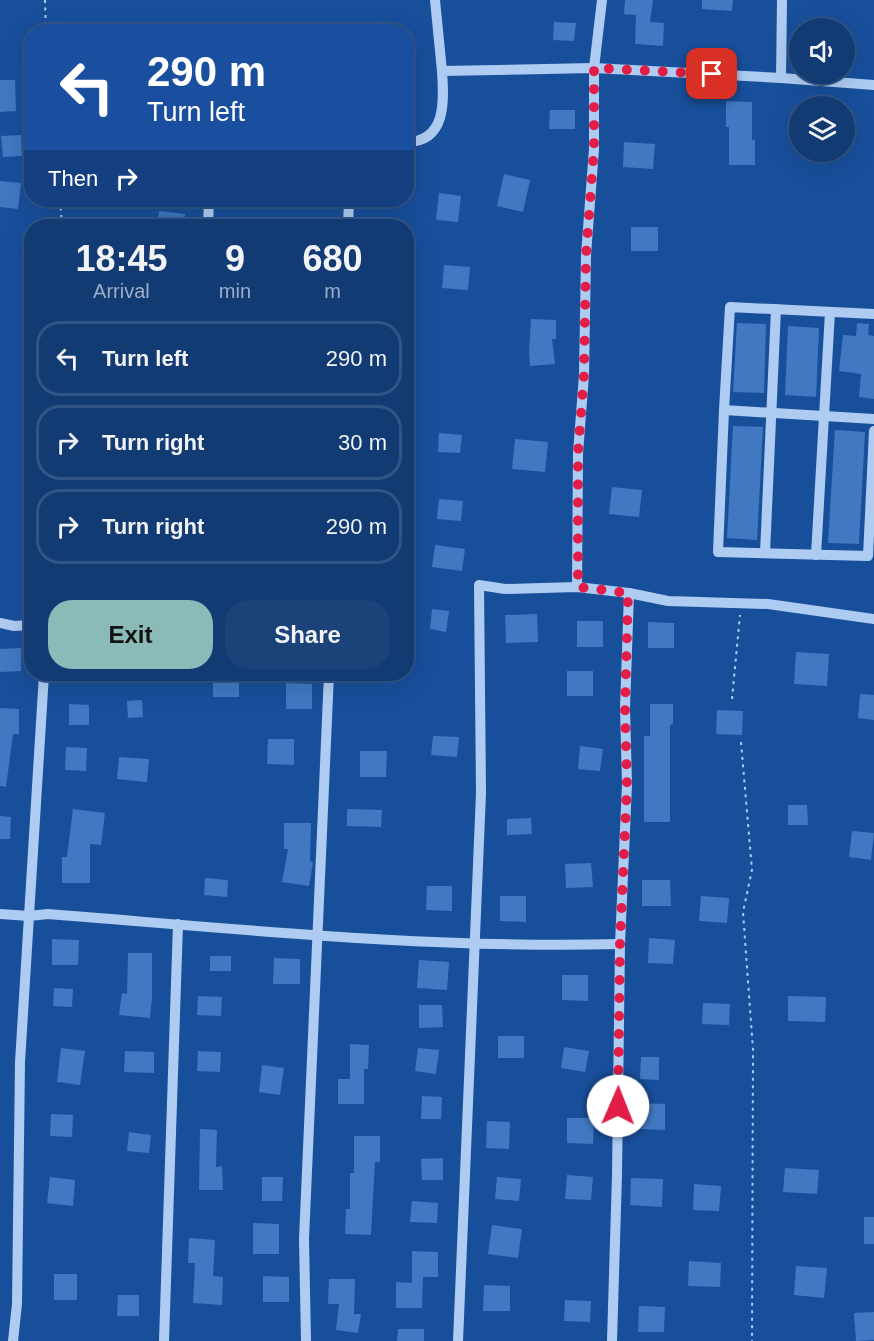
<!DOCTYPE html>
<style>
:root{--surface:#123b74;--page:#1b4279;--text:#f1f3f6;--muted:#9cadc5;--line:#315586;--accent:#8bbbb9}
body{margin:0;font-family:Arial,sans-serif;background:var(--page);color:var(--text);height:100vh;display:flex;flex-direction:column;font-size:22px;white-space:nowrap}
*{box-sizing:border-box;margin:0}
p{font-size:20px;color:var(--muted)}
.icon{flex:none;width:33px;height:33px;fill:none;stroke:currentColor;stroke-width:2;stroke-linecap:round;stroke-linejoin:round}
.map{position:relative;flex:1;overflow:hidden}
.panel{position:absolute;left:24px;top:219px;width:390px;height:462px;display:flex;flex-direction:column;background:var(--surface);border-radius:24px;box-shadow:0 6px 24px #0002,0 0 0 2px var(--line)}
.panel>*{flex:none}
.guide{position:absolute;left:24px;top:24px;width:390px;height:183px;border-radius:24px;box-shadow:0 6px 24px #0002,0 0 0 2px var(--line);background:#1a4fa0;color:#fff;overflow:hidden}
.tools{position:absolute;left:789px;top:18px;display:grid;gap:12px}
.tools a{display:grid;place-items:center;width:66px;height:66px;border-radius:50%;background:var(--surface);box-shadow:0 6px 24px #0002,0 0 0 2px var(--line);font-size:30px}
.pin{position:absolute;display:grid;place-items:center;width:51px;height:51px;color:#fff;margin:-26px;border-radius:12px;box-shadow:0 3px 9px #0006}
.me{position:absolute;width:66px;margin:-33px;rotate:1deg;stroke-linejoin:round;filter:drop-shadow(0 0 4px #0008)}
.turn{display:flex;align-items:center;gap:21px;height:126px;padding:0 24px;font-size:27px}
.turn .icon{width:78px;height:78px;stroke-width:2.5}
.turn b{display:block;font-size:42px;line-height:51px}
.then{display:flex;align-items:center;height:57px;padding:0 24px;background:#0003;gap:12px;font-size:22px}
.eta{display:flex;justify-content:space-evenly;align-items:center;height:102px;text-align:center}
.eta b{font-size:36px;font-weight:700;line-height:42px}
.action{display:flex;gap:12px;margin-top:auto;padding:12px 24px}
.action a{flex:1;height:69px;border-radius:24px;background:var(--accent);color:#111;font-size:24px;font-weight:700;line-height:69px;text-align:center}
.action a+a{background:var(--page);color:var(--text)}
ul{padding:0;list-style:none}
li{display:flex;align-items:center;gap:18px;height:75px;margin:0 12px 9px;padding:0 12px;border:3px solid var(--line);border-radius:24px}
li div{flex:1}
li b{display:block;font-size:22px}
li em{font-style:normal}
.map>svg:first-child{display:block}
.building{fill:#4178c2}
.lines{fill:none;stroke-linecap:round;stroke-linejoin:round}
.path{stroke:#aeccf2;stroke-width:2;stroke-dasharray:3 4.5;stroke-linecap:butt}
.minor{stroke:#aeccf2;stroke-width:10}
.route{stroke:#e11d48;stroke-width:10;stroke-dasharray:0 18}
</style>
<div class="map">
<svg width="874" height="1341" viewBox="0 0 874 1341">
<rect width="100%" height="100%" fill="#184f9b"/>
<g class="building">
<path d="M625 0H653L650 22 664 23 663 46 635 44 636 15 624 14Z"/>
<path d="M702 0H733L732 11 702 9Z"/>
<path d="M554 22 576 23 574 41 553 40Z"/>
<path d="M0 80H15L16 111 0 112Z"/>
<path d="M726 101 752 102V140H755V165H729V127H726Z"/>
<path d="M550 110H575V129H549Z"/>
<path d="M21 135 22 156 3 157 1 136Z"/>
<path d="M624 142 655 144 653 169 623 167Z"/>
<path d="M504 174 530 180 523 212 497 206Z"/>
<path d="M0 181 21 183 18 209 0 207Z"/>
<path d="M439 193 461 196 458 222 436 220Z"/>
<path d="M159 211 185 214 184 226H157Z"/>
<rect x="631" y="227" width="27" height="24"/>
<path d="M444 265 470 267 468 290 442 288Z"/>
<path d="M531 319 556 320V339H552L555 364 530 366 529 351Z"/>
<path d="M737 323 766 324 764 393 733 392Z"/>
<path d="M857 323 869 324 868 335 874 336V399L859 397 861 374 839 371 843 335 856 336Z"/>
<path d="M788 326 819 328 816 397 785 395Z"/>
<path d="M733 426 763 427 757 540 727 538Z"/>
<path d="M835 430 865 432 859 544 828 543Z"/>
<path d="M439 433 462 435 460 453 438 452Z"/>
<path d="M515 439 548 442 545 472 512 469Z"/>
<path d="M612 487 642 490 639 517 609 514Z"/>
<path d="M439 499 463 501 461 521 437 519Z"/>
<path d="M435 545 465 549 462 571 432 567Z"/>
<path d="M432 609 449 611 446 632 430 629Z"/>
<path d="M537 614 538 642 506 643 505 615Z"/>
<rect x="577" y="621" width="26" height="26"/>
<path d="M648 622 674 623V648H648Z"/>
<path d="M21 648V671L0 672V649Z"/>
<path d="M796 652 829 654 827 686 794 684Z"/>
<rect x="567" y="671" width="26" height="25"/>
<rect x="213" y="674" width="26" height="23"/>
<path d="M286 683 312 684V709H286Z"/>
<path d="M860 694 874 695V720L858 718Z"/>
<path d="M142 700 143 717 128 718 127 701Z"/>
<path d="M69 704 89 705V725H69Z"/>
<path d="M650 704H673V724L670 725V822H644V736H650Z"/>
<path d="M0 708 19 709V734H13L6 787 0 786Z"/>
<path d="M717 710 743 711 742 735 716 734Z"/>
<path d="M433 736 459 737 457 757 431 755Z"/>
<path d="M268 739H294V765L267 764Z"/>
<path d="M580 746 603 749 600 771 578 769Z"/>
<path d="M66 747 87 748 86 771 65 770Z"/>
<path d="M360 751H387L386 777H360Z"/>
<path d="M119 757 149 759 147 782 117 779Z"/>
<path d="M788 805H807L808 825H788Z"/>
<path d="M73 809 105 813 101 845 90 844V883H62V857H67Z"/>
<path d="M347 809 382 810 381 827 347 826Z"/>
<path d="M0 816 11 817 10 839H0Z"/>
<path d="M531 818 532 834 507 835V819Z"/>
<path d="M284 823H311L310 861 313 862 309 886 282 882 288 849H284Z"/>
<path d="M852 831 874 833 871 860 849 857Z"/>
<path d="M591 863 593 887 566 888 565 864Z"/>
<path d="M205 878 228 880 227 897 204 895Z"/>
<path d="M642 880H670L671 906H642Z"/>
<path d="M427 886H452V911L426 910Z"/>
<path d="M500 896H526V922L500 921Z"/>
<path d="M701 896 729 898 727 923 699 921Z"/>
<path d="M649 938 675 940 673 964 648 963Z"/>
<path d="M52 939 79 940 78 965H52Z"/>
<path d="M128 953H152V997L150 1018 119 1015 122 993 127 994Z"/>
<rect x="210" y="956" width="21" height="15"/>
<path d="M274 958 300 959V984H273Z"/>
<path d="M419 960 449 962 447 990 417 988Z"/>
<path d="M562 975H588V1001L562 1000Z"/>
<path d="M54 988 73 989 72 1007 53 1006Z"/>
<path d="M198 996 222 997 221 1016 197 1015Z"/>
<path d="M788 996 826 997 825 1022 788 1021Z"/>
<path d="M703 1003 730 1004 729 1025 702 1024Z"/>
<path d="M419 1005H442L443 1027 419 1028Z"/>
<rect x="498" y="1036" width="26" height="22"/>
<path d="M350 1044 369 1045 368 1069H364V1104H338V1079H350Z"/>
<path d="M564 1047 589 1051 585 1072 561 1068Z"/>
<path d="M61 1048 85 1051 80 1085 57 1082Z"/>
<path d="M418 1048 439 1050 436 1074 415 1071Z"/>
<path d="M125 1051 154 1052V1073L124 1072Z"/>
<path d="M198 1051 221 1052 220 1072 197 1071Z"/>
<path d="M641 1057H659V1080L640 1079Z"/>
<path d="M262 1065 284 1068 280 1095 259 1092Z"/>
<path d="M422 1096 442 1097 441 1119H421Z"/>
<path d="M639 1103 665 1104V1130L639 1129Z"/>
<path d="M51 1114 73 1115 72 1137 50 1136Z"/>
<path d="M567 1118H594L593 1144 567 1143Z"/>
<path d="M487 1121 510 1122 509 1149 486 1148Z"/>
<path d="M200 1129 217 1130 216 1167 222 1166 223 1190H199Z"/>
<path d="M129 1132 151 1135 149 1153 127 1151Z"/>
<path d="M354 1136H380V1162H375L371 1235 345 1234 346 1209H350V1173H354Z"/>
<path d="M443 1158V1180H422L421 1159Z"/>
<path d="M785 1168 819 1170 817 1194 783 1192Z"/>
<path d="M567 1175 593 1177 591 1200 565 1199Z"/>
<path d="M50 1177 75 1180 73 1206 47 1203Z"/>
<path d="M262 1177H283L282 1201H262Z"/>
<path d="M497 1177 521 1179 519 1201 495 1199Z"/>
<path d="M631 1178 663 1179 662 1207 630 1205Z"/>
<path d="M694 1184 721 1186 719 1211 693 1210Z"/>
<path d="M412 1201 438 1203 437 1223 410 1222Z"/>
<rect x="864" y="1217" width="10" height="27"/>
<path d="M253 1223 279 1224V1254H253Z"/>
<path d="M492 1225 522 1229 518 1258 488 1254Z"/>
<path d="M189 1238 215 1240 213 1276 223 1277 222 1305 193 1303 195 1263H188Z"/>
<path d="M412 1251 438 1252V1277H423L422 1308H396V1282L412 1283Z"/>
<path d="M689 1261 721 1263 720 1287 688 1286Z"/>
<path d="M796 1266 827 1268 824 1298 794 1295Z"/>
<rect x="54" y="1274" width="23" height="26"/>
<path d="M263 1276 289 1277V1302H263Z"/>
<path d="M329 1279H355L354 1314H361L358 1333 336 1330 339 1304H328Z"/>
<path d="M484 1285 510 1286V1311H483Z"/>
<path d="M118 1295H139V1316H117Z"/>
<path d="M565 1300 591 1301 590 1322 564 1321Z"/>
<path d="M639 1306 665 1307 664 1332H638Z"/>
<path d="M874 1312V1340L856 1341 854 1313Z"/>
<path d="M398 1329H424V1341H397Z"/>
</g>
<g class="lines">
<g class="path">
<path d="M45 0 46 32"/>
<path d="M60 200 62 226"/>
<path d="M732 699 740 615"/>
<path d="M741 742 752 870 743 912 753 1050 752 1341"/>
</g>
<g class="minor">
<path d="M435 0 442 71"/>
<path d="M782 0 781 78 874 85"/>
<path d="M406 142C447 142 444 100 442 71L594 68 781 78"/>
<path d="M208 226 209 200"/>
<path d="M348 226 349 200"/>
<path d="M874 314 730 307 724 410 874 419"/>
<path d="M724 410 718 552 868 556 874 431"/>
<path d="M765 553 776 309"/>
<path d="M816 555 830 312"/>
<path d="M577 587 578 453 584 375 586 255 594 149V68L602 0"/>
<path d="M629 593 668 601 768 604 874 619"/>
<path d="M0 623 14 626 32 625"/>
<path d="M0 914 29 916 44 674"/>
<path d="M13 1341 17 1304 20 1062 29 916 48 914C239 929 429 949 620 944"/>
<path d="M164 1341 178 924"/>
<path d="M306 1341 304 1239 329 674"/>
<path d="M458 1341 481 793 479 585 505 589 577 587 629 593 625 708 627 784 620 944 617 1175 612 1341"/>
</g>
</g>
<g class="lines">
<path class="route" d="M618 1106 620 944 627 784 625 708 628 593 578 587V453L584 375 586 255 594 149V68L712 74"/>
</g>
</svg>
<div class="tools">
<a><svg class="icon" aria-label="sound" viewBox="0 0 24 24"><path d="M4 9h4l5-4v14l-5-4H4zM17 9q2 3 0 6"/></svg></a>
<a><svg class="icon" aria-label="layers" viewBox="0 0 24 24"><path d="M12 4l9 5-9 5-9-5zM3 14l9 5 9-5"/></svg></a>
</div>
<div class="pin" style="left:712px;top:74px;background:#d93025"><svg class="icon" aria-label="arrive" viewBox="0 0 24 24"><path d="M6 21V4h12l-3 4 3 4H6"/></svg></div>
<svg class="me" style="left:618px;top:1106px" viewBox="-20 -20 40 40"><circle r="19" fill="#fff"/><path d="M0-13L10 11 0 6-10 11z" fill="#e11d48"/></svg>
<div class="guide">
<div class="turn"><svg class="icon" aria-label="left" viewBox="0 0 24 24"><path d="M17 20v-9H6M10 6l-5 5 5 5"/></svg><div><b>290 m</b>Turn left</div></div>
<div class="then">Then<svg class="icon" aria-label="right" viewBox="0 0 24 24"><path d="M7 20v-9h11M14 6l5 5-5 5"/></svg></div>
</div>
<section class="panel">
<div class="eta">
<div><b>18:45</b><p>Arrival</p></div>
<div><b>9</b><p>min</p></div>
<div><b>680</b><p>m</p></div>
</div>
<ul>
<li><svg class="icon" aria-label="left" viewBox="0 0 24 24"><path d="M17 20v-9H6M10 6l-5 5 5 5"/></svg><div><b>Turn left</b></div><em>290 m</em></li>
<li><svg class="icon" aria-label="right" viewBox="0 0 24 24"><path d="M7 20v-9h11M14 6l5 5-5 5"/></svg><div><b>Turn right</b></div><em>30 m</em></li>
<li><svg class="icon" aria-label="right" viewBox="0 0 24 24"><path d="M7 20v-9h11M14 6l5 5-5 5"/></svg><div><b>Turn right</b></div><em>290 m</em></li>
</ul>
<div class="action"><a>Exit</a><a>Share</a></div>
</section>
</div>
